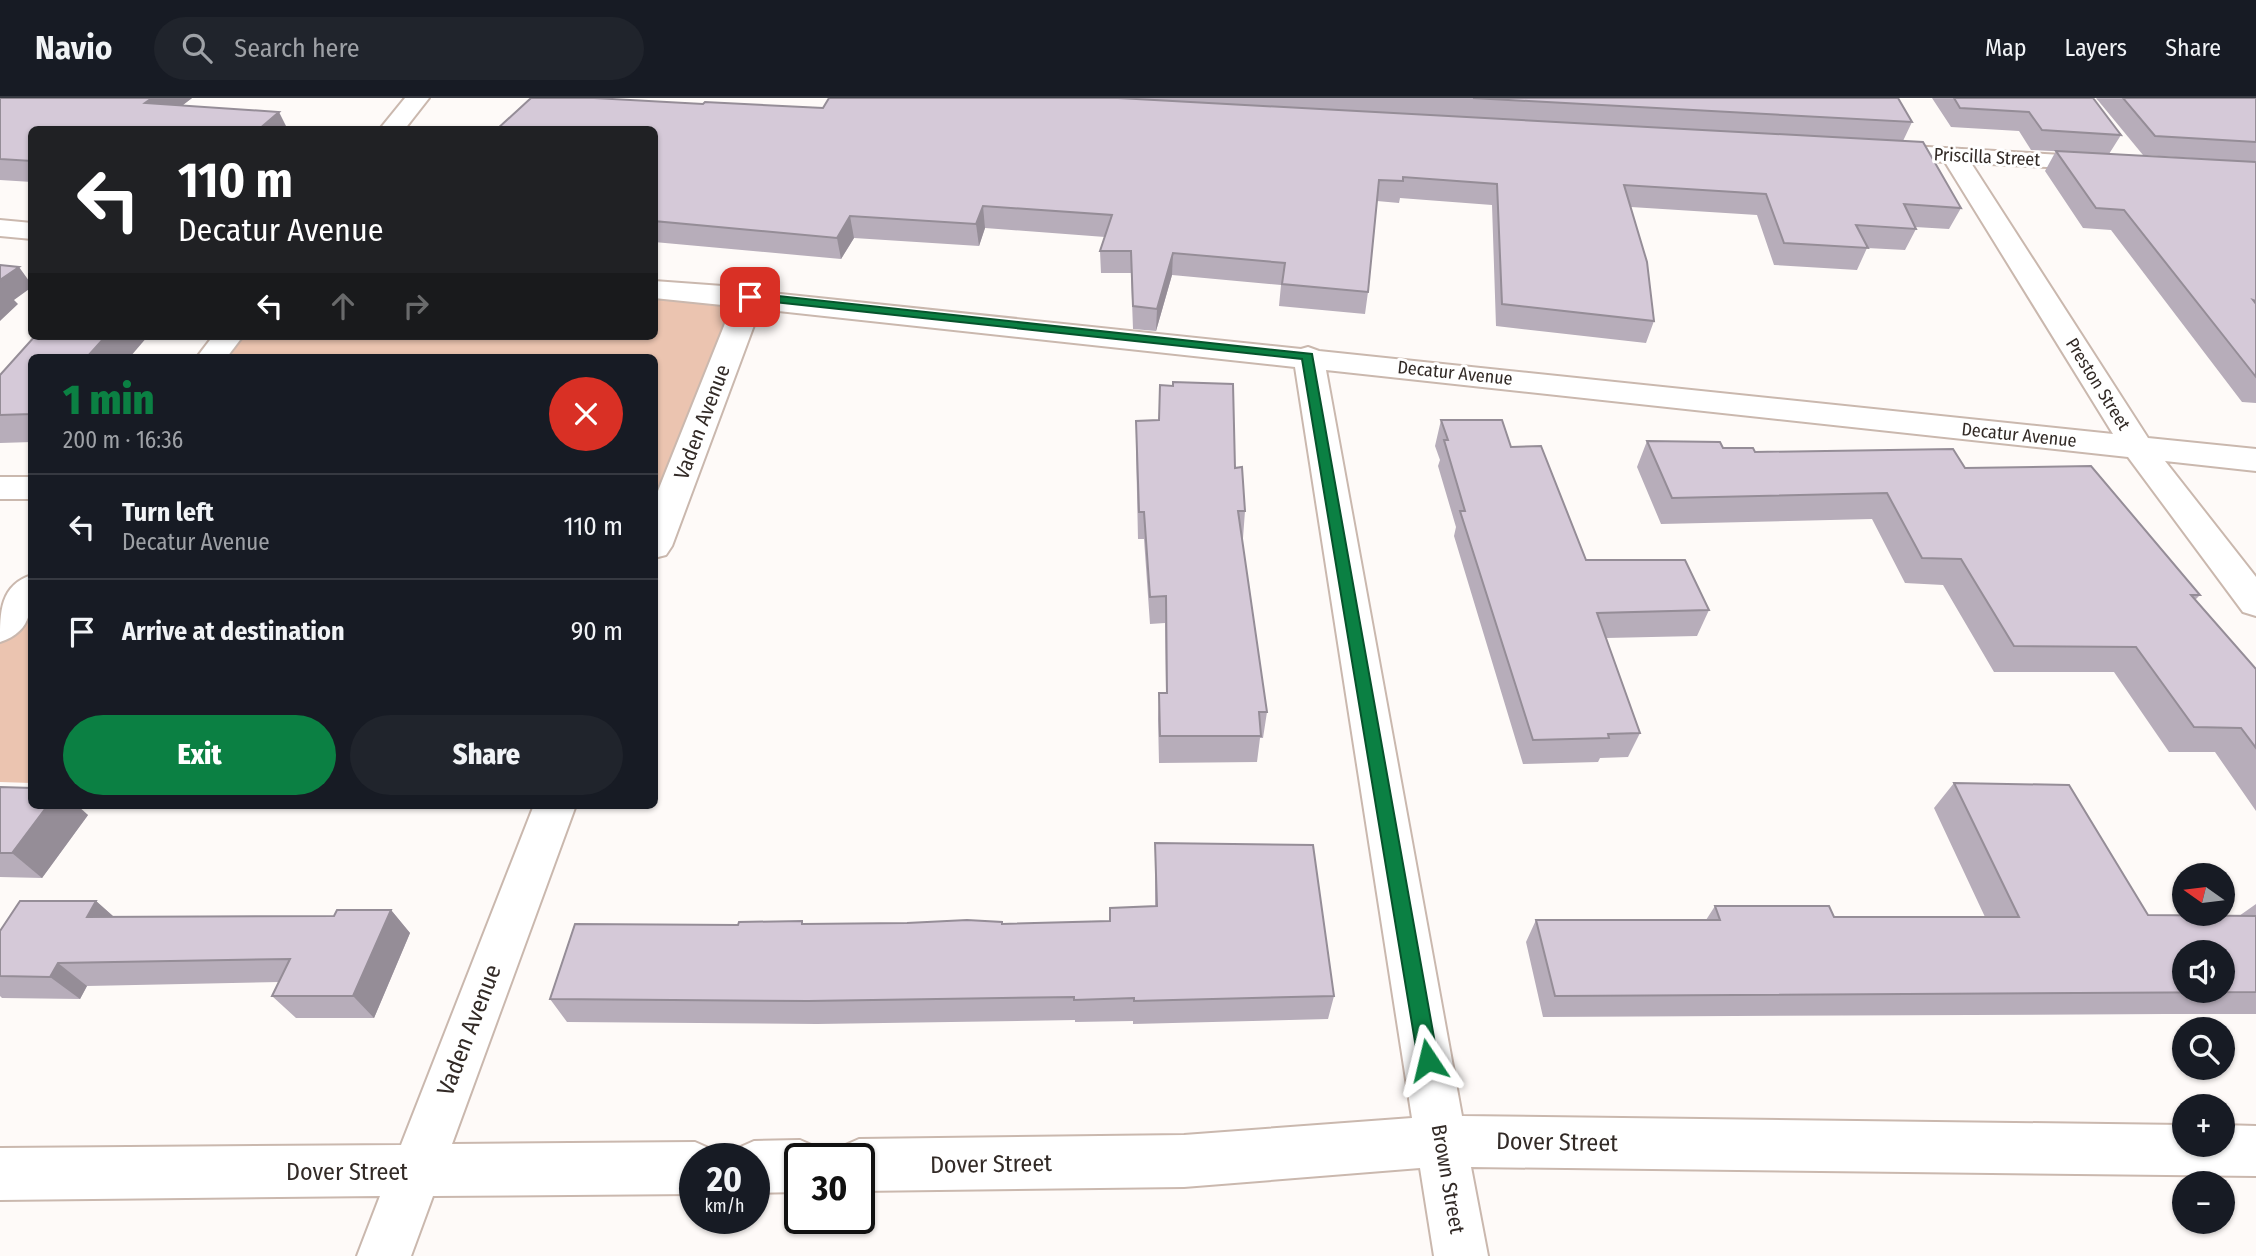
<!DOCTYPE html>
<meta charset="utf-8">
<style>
:root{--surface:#171b24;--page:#20242c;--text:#f1f3f6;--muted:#9ea1a6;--line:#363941;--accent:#0b8043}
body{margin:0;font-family:"Fira Sans Condensed",sans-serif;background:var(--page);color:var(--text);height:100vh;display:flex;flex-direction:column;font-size:26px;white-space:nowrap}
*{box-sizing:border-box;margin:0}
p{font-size:23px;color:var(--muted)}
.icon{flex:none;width:38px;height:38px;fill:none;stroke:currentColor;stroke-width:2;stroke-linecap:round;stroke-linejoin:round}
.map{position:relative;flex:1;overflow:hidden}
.drawer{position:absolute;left:28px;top:256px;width:630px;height:455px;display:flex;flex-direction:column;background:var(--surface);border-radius:10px;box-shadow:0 2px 5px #0004}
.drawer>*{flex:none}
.banner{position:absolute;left:28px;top:28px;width:630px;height:214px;border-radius:10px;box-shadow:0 2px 5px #0004;background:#202124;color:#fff;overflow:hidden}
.needle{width:46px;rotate:284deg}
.tools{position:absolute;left:2172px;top:765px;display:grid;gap:14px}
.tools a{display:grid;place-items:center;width:63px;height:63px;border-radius:50%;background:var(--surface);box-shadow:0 2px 5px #0004;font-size:35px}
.speed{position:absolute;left:679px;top:1045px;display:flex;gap:14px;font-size:35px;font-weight:700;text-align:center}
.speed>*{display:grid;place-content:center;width:91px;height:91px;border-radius:50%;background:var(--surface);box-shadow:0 2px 5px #0004;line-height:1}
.speed small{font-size:18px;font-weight:400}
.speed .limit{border:4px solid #111;border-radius:10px;background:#fff;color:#111}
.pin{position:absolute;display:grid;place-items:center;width:60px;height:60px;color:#fff;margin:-30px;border-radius:14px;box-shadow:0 4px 10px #0006}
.me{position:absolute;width:77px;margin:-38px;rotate:350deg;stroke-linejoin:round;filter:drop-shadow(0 0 5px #0008)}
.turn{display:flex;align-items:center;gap:24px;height:147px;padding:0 35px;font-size:32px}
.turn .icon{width:91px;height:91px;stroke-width:2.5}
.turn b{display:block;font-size:49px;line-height:60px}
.lanes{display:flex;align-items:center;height:66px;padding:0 35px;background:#0003;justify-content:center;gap:35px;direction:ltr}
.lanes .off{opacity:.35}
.round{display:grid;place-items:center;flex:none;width:74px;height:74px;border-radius:37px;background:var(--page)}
.summary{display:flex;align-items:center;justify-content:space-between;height:119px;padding:0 35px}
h1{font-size:42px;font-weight:800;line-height:52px;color:var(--accent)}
.cta{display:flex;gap:14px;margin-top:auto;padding:14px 35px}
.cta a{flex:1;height:80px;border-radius:42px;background:var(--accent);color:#fff;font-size:28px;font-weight:800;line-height:80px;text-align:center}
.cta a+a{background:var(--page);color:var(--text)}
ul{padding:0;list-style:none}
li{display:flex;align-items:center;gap:21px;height:105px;padding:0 35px;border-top:2px solid var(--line)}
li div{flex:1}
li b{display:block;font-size:26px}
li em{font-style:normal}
header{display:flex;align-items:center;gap:42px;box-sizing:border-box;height:98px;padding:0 35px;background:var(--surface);border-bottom:2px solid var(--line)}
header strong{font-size:33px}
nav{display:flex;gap:38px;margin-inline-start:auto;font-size:24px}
.search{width:490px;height:63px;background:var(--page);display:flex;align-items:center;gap:18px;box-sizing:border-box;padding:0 24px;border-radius:38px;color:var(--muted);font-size:26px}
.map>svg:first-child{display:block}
.green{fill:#ebc4b0}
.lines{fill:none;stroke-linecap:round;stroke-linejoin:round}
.street-casing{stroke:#cab8ae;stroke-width:4}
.street{fill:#fff;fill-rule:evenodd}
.wall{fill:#b7adba}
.shaded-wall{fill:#958d97}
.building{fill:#d5c9d8;stroke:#958d97;stroke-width:2;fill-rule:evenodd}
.route{fill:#0b8043;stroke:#07532c;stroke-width:2}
.labels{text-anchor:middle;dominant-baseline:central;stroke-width:6;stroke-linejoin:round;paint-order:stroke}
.far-street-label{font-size:18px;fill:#322a26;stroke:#fff}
.street-label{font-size:21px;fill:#322a26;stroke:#fff}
.near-street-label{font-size:24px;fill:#322a26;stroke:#fff}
</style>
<header>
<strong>Navio</strong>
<div class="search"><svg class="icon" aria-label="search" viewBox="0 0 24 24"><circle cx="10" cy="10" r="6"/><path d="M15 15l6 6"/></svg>Search here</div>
<nav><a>Map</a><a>Layers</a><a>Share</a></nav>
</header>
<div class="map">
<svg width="2256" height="1158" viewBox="0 0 2256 1158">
<rect width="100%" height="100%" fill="#fefaf8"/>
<g class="green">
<path d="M655 191 750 199 655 448 654 259H210L226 238H654Z"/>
<path d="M31 490V685L0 684V530Z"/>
</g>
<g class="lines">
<defs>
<g id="street">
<path d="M405 0H429L404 32H379Z"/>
<path d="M1877 46 2113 60 2116 65 2113 70 2104 72 1971 65 2148 340 2256 351V373L2165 363 2256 479V518L2243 514 2128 359 1326 272 1462 1018 2184 1027V1046H2222V1027L2256 1028V1078L1471 1069 1488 1158H1434L1420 1070 1184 1089 859 1093V1060H836L841 1049 859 1041 1184 1037 1412 1020 1295 269 760 211 672 448 666 457 654 460V403L732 208 654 200V183L750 190 761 194 1301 251 1308 249 1319 253 2113 336 1945 64 1868 58 1865 53 1868 48Z"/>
<path d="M0 122 32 125V141L0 138Z"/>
<path d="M213 238H243L227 259H197Z"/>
<rect x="0" y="379" width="32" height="22"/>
<path d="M32 477C32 507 34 533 0 544 0 514 0 487 32 477Z"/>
<path d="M534 707H576L452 1046 695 1044 713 1052 717 1060H695V1096L433 1098 411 1158H357L380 1098 0 1102V1050L401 1047Z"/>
<path d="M800 1042 818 1050 823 1060H800V1094L754 1095V1060H732L736 1051 754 1043Z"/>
</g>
</defs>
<use href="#street" class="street-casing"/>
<use href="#street" class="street"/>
</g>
<g class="wall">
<path d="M0 0H192L183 7 32 32V84L0 82Z"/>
<path d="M829 0H1898L1912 24 1903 43 1961 110 1949 131 1915 129 1916 131 1905 152 1867 150 1857 172 1774 167 1757 117 1631 109 1654 223 1646 245 1496 228 1492 107 1400 100 1399 105 1377 103 1368 194 1365 216 1279 208 1281 187 1172 177 1156 233 1133 231 1131 175H1101L1100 153 1105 139 985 130 979 148 854 140 841 161 654 144V32L682 6 823 10Z"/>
<path d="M1932 0H2093L2121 37 2109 56 2031 52 2019 33 1951 29Z"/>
<path d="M2096 0H2256V64L2143 57Z"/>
<path d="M2056 53 2256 64V305L2242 304 2111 132 2083 130 2045 73Z"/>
<path d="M32 259V344L0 345V277Z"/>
<path d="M1159 322 1235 370 1245 413 1243 440H1242L1267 614 1263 640H1260L1257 664 1159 665 1158 621 1159 595H1166L1165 525 1150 526 1144 441H1138L1136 350V323Z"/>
<path d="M1441 322 1511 349 1586 462 1709 512 1697 538 1606 540 1640 635 1628 659 1600 660 1598 664 1523 666 1454 438 1456 429 1438 368 1440 362 1435 348Z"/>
<path d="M1647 343 1755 354 1965 370 2200 497 2195 502 2256 571V713L2215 654H2169L2114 574H1994L1943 487 1905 485 1872 421 1661 426 1637 369Z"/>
<path d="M1954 685 2148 817 2239 818 2256 806V916H2166L1543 919 1526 844 1536 822H1706L1715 808 1834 819H1985L1934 710Z"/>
<path d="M0 689 88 717 42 780 0 779Z"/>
<path d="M1155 745 1334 898 1328 921 1133 926V923L1075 924V922L817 926 567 924 550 901 738 827 1002 826 1110 824 1155 808Z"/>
<path d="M96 803 114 819 334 818 391 812 410 835 374 920H296L272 898 279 884 87 888 80 901 2 900 0 898V878Z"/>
</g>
<g class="shaded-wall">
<path d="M152 0H192L158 26 145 5Z"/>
<path d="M279 14 288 32H258Z"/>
<path d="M983 108 985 130 979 148 976 126Z"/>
<path d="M850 118 854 140 841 161 837 140Z"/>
<path d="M1173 155 1172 177 1156 233 1157 211Z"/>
<path d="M19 169 32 187V189L14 202 18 206 0 223V182Z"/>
<path d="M106 238H148L130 259H87Z"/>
<path d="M48 707H77L88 717 42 780 12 755Z"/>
<path d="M96 803 123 827 87 819Z"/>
<path d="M391 812 410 835 374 920 353 898Z"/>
<path d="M58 865 87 888 80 901 50 879Z"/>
</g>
<g class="building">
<path d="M0 0H152L145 5 279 14 258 32H32V63L0 61Z"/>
<path d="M531 0H594L703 6 705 4 823 10 829 0H1118L1923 44 1961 110 1904 106 1916 131 1856 127 1868 150 1784 145 1766 96 1624 87 1647 164 1654 223 1502 206 1497 86 1403 79V83L1379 82 1368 194 1282 186 1285 165 1173 155 1157 211 1133 208 1131 153H1100L1112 117 983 108 976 126 850 118 837 140 654 123V32H496Z"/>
<path d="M1473 0H1898L1912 24Z"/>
<path d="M1954 0H2093L2121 37 2042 32 2029 14 1960 10Z"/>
<path d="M2123 0H2256V44L2155 38Z"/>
<path d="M2056 53 2256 64V203L2253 202 2256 206V279L2124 112 2096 110Z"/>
<path d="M0 167 19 169 0 182Z"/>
<path d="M35 238H106L87 259H32V316L0 317V277Z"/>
<path d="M1173 284 1233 286 1235 370 1242 369 1245 413H1238L1267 614H1259L1261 638H1160L1159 595H1167L1166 498 1150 499 1144 414H1139L1136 323 1159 322 1160 287 1173 288Z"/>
<path d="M1441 322H1502L1511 349 1541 348 1586 462H1685L1709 512 1597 515 1640 635 1608 636 1609 640 1533 642 1460 413H1465L1444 342H1448Z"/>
<path d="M1647 343 1720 344 1723 350H1753L1755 354 1953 351 1965 370 2091 368 2200 497H2191L2256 571V650L2241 630 2194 629 2136 549 2014 548 1961 461 1922 460 1887 395 1672 400Z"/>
<path d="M1954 685 2069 687 2148 817 2256 818V894L1555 898 1536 822H1720L1715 808H1829L1834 819H2019ZM2184 854H2222V892H2184Z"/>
<path d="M0 689 32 690V707H48L12 755H0Z"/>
<path d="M1155 745 1313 747 1334 898 1134 903V900L1074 902V899L808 903 550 901 575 826 738 827 739 824 802 823V826L907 825 967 822 1002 824V826L1110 823V810L1157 808Z"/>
<path d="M20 803H96L87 819 334 818 337 812H391L353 898H272L290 861 58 865 50 879 0 878V833Z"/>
</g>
<path class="route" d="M750 195 1312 256 1438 962 1435 968 1428 971 1421 968 1418 962 1302 261 746 201V196Z"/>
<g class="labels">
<g class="far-street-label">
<text transform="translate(1987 59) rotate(3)">Priscilla Street</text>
<text transform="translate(1455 275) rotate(6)">Decatur Avenue</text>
<text transform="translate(2098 286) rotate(58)">Preston Street</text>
<text transform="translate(2019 337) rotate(6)">Decatur Avenue</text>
</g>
<g class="street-label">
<text transform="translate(702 324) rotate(-69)">Vaden Avenue</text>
<text transform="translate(1448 1081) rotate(80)">Brown Street</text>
</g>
<g class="near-street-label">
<text transform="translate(469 932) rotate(-69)">Vaden Avenue</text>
<text transform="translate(1557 1044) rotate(1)">Dover Street</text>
<text transform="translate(991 1066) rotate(-1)">Dover Street</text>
<text x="347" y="1074">Dover Street</text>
</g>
</g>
</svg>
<div class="tools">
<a><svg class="needle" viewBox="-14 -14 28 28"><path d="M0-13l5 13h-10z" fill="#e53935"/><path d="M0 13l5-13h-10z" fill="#9ea1a6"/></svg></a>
<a><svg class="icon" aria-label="sound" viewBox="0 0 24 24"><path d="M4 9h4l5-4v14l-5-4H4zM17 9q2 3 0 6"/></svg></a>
<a><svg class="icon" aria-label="search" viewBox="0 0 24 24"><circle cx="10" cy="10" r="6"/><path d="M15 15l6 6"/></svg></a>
<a>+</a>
<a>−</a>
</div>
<div class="speed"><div>20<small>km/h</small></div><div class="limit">30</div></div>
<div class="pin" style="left:750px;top:199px;background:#d93025"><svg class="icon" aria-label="arrive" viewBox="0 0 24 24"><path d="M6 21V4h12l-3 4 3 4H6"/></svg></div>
<svg class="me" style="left:1428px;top:962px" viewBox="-20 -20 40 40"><path d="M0-17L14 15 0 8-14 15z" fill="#0b8043" stroke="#fff" stroke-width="4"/></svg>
<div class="banner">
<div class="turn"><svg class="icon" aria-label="left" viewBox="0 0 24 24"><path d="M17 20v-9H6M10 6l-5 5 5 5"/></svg><div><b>110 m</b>Decatur Avenue</div></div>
<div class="lanes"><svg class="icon" aria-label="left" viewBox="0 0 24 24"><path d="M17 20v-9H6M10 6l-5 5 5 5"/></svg><svg class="icon off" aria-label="ahead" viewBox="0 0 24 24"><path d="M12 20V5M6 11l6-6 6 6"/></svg><svg class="icon off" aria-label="right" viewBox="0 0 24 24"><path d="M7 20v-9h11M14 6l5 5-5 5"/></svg></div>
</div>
<section class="drawer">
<div class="summary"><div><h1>1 min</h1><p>200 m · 16:36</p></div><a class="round" style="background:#d93025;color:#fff"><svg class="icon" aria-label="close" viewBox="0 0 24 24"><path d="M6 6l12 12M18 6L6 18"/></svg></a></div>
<ul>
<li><svg class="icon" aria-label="left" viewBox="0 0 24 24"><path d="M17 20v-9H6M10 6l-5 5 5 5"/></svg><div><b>Turn left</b><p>Decatur Avenue</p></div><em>110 m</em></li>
<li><svg class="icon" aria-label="arrive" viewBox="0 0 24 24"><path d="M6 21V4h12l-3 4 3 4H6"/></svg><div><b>Arrive at destination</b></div><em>90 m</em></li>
</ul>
<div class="cta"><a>Exit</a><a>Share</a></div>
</section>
</div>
